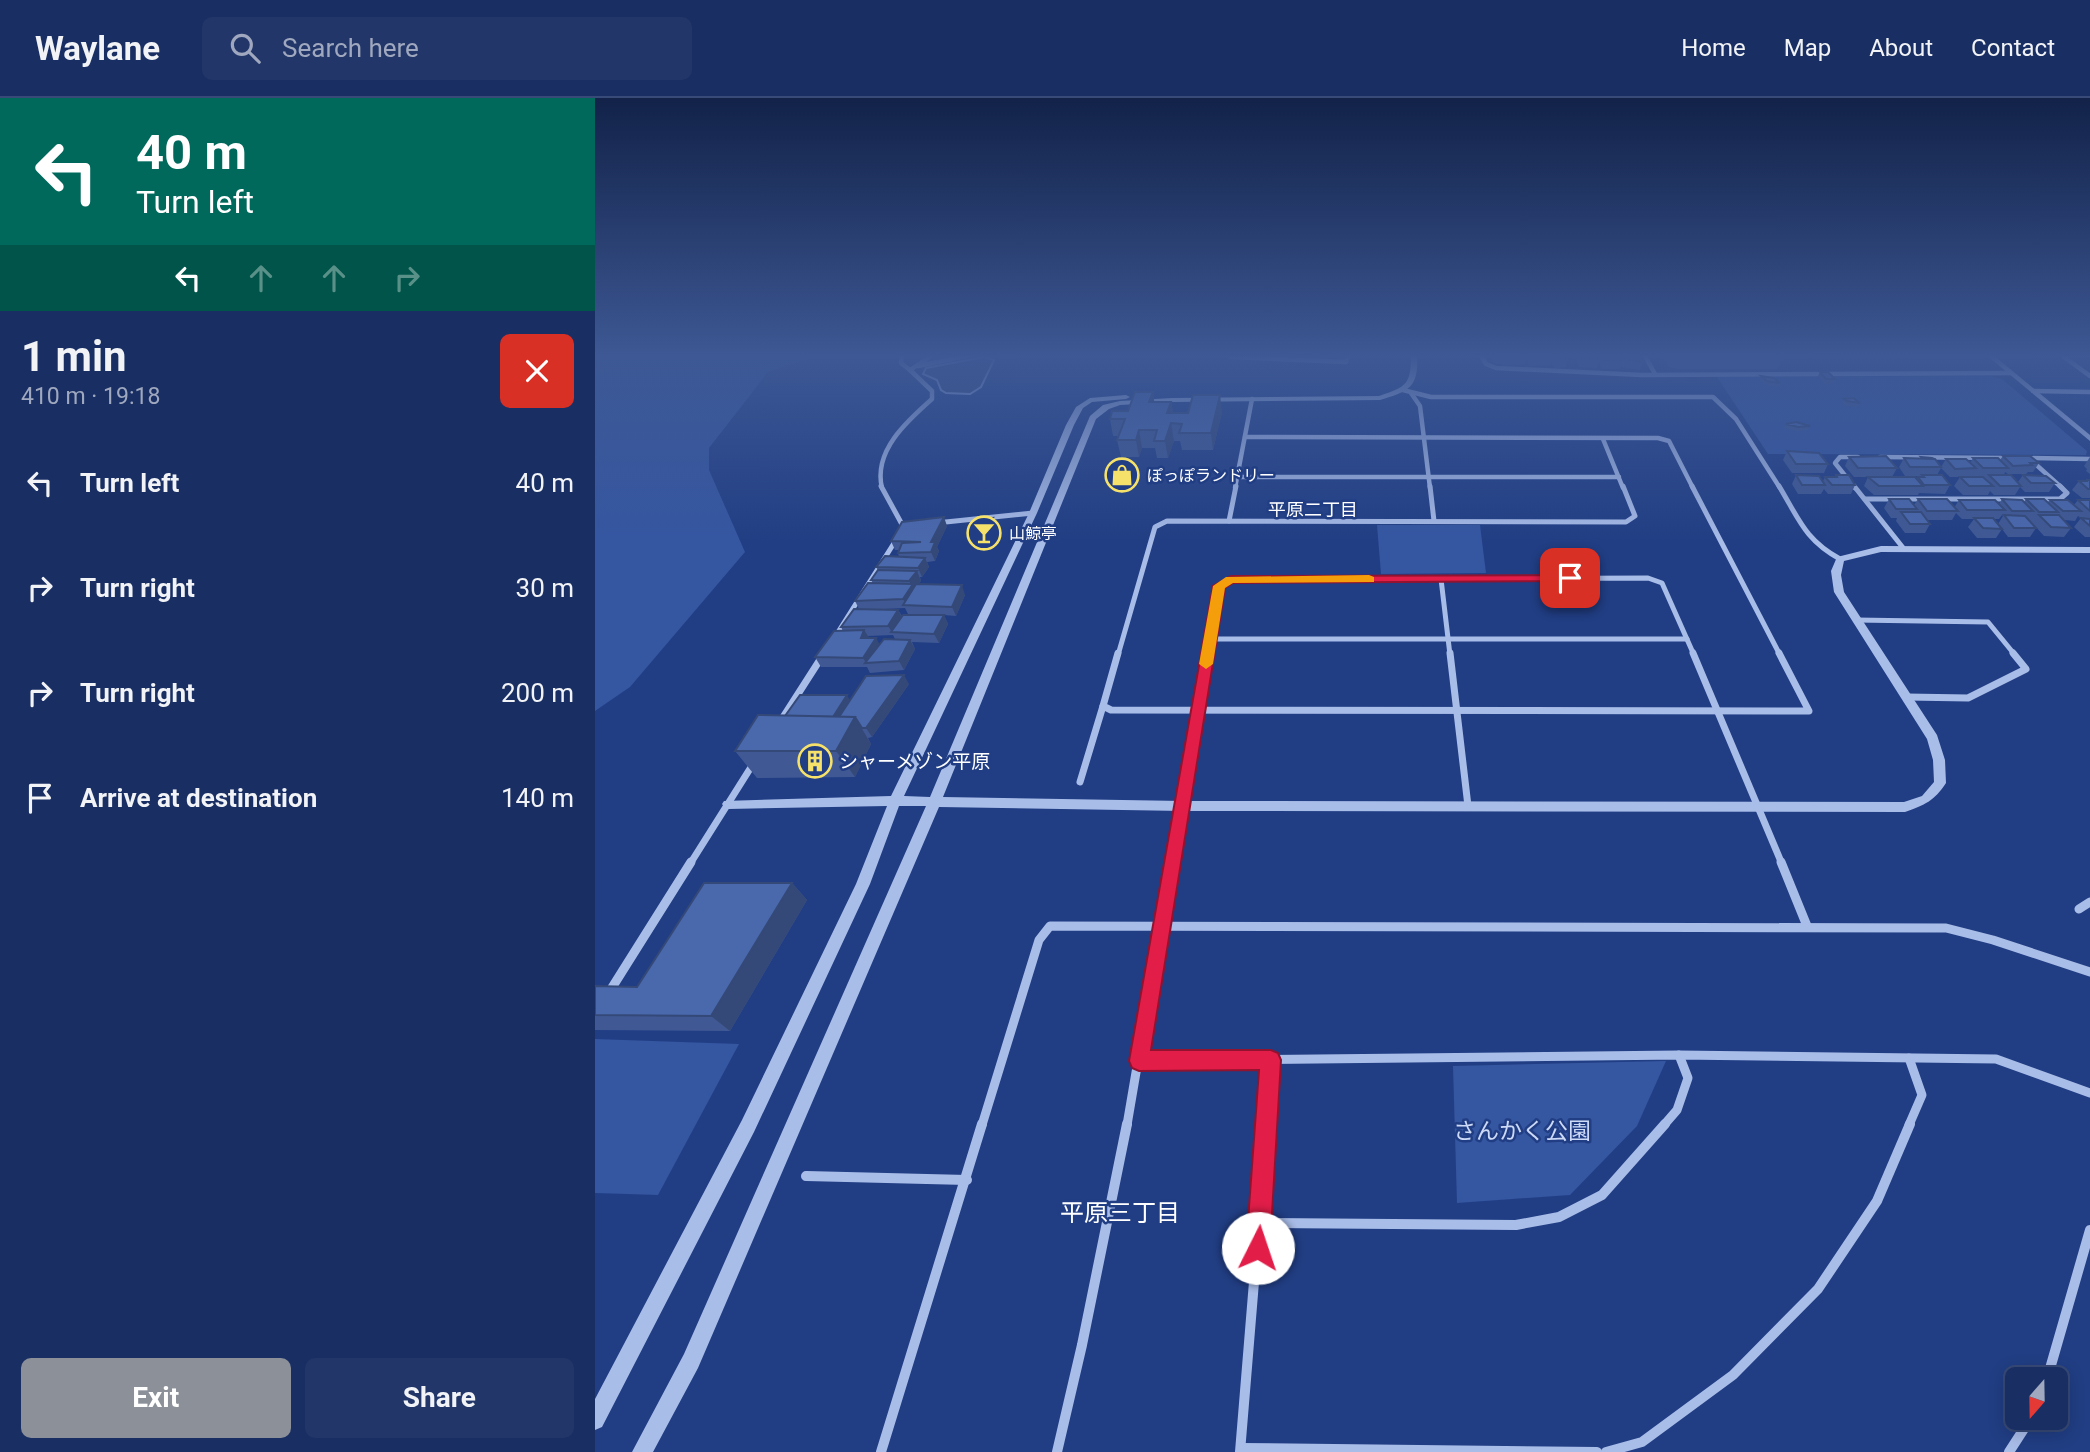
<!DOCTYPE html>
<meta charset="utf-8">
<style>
:root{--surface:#192e63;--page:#223669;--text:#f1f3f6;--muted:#9fa8be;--line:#374a78;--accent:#8c9099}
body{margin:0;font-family:Roboto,"Noto Sans JP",sans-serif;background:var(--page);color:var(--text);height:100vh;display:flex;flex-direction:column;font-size:26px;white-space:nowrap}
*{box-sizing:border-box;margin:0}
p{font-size:23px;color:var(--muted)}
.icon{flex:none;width:38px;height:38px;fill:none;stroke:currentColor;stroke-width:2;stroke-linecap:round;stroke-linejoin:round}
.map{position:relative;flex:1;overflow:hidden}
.sheet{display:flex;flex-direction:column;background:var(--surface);width:595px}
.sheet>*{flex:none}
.guide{background:#00695c;color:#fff;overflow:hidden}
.needle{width:46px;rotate:200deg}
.controls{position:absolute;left:1410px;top:1269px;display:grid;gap:14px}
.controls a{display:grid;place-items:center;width:63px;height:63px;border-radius:10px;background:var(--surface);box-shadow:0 4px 18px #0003,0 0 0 2px var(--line);font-size:35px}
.pin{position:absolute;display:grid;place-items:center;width:60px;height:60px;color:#fff;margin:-30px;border-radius:14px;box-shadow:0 4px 10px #0006}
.me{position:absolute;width:77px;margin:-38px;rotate:4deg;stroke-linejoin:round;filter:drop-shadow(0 0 5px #0008)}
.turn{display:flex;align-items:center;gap:24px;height:147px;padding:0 21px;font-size:32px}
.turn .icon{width:91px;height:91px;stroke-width:2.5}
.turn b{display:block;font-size:49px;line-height:60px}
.lanes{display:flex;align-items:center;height:66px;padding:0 21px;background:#0003;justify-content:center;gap:35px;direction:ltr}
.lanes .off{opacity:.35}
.round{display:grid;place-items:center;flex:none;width:74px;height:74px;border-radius:10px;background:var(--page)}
.summary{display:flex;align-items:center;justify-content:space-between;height:119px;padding:0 21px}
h1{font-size:42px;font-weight:700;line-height:52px}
.cta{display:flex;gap:14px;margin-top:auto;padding:14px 21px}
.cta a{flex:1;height:80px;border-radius:10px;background:var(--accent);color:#fff;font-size:28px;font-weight:700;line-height:80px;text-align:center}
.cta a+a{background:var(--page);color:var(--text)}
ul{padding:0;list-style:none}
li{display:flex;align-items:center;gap:21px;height:105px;padding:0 21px}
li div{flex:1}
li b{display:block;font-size:26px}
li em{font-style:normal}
header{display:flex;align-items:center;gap:42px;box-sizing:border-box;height:98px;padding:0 35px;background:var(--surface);border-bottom:2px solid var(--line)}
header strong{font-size:33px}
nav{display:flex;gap:38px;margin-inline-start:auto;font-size:24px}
.search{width:490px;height:63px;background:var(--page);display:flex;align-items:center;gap:18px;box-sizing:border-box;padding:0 24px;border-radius:10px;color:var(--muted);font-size:26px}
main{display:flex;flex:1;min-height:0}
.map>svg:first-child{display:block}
.green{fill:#3556a1}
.water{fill:#374c7f;stroke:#9db6ea;stroke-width:2}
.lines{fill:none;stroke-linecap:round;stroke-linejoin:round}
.minor-far4{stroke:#a9bde9;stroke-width:4.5}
.minor-far3{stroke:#a9bde9;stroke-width:5}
.minor-far2{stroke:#a9bde9;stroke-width:7}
.minor-far1{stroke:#a9bde9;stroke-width:9}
.minor{stroke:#a9bde9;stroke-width:10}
.tertiary{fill:#a9bde9;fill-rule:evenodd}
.wall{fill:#405994;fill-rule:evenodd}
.shaded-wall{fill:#344978}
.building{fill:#4a68ac;stroke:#344978;stroke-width:2}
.route{fill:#e11d48;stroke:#92132f;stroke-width:2}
.slow{fill:#f59e0b}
.labels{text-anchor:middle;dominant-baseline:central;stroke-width:5;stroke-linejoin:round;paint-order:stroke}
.far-poi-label{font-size:16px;fill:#fff;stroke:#213e84;text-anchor:start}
.far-neighbourhood-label{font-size:18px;fill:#fff;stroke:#213e84}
.poi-label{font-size:19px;fill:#fff;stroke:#213e84;text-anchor:start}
.near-park-label{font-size:23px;fill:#cddaf7;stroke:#213e84}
.near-neighbourhood-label{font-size:24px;fill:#fff;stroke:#213e84}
</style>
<header>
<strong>Waylane</strong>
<div class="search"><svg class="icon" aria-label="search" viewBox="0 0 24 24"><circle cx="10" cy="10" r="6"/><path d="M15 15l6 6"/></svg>Search here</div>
<nav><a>Home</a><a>Map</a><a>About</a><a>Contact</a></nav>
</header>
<main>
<section class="sheet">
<div class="guide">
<div class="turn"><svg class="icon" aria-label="left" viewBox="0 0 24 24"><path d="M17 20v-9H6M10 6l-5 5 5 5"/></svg><div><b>40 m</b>Turn left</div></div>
<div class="lanes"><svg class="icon" aria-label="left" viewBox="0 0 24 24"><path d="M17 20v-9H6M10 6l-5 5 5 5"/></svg><svg class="icon off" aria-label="ahead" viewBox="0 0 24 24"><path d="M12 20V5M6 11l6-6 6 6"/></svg><svg class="icon off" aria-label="ahead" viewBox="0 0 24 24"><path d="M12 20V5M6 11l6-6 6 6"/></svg><svg class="icon off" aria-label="right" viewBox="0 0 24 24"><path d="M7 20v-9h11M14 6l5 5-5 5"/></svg></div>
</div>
<div class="summary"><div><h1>1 min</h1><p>410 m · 19:18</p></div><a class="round" style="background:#d93025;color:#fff"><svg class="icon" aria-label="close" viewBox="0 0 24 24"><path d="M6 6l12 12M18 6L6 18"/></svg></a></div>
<ul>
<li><svg class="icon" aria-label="left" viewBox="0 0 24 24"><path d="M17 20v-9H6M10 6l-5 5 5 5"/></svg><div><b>Turn left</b></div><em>40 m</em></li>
<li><svg class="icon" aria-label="right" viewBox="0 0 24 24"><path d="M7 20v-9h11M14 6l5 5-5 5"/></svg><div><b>Turn right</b></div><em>30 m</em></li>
<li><svg class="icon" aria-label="right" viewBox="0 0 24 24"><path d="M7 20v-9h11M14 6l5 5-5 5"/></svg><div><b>Turn right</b></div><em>200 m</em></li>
<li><svg class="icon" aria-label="arrive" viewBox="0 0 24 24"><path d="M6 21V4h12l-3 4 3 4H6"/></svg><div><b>Arrive at destination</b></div><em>140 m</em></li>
</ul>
<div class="cta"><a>Exit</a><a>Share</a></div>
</section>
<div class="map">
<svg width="1495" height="1354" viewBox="0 0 1495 1354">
<rect width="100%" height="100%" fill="#213e84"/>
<g class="green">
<path d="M0 256H226L173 274 114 350V372L150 454 35 589 0 613Z"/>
<path d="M1395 278 1407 281 1492 353 1491 357 1173 356 1122 279Z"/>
<path d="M782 427H885L891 475 786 476Z"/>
<path d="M0 941 144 946 63 1097 0 1095Z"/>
<path d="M1071 963 1042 1028 975 1097 862 1105 858 968Z"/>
</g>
<path class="water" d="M389 259 399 262 386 289 375 296 351 295 346 292 342 282 328 276 331 270Z"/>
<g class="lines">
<g class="minor-far4">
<path d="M307 256 306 265 315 272"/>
<path d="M629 256 637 259 751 264 754 256"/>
<path d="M885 256 891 266 901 270 1047 277 1416 275"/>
<path d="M1049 256 1060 276"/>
<path d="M1465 256 1495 278"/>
<path d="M1468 257H1495"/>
<path d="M323 268 381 256"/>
<path d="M808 292 836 299H1118L1141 321 1185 390"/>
<path d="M1438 293 1495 294"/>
<path d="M816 295 825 308 835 390"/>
<path d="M650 339 1063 340 1074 343 1098 390"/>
<path d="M1008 341 1028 390"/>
<path d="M1285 359 1417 360"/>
<path d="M1429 360 1495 361"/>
<path d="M1437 363 1467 390"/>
<path d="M644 379H1024"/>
<path d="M287 390C278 353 312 323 337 301V293L315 272 339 256"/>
<path d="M640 390 657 301"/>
<path d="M1260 390 1240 365 1245 359H1263"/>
</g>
<g class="minor-far3">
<path d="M286 388 309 430"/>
<path d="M835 388 839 423"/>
<path d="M1097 388 1185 557"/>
<path d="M1184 388C1204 421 1210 442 1245 461"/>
<path d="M1259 388 1309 451"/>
<path d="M1270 401H1465L1472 395 1465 388"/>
<path d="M634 423 641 388"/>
<path d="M341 425 438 415"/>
<path d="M846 481 855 557"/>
<path d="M1261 522 1393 524 1420 557"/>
<path d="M240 539 301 442"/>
<path d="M615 541H1092"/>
<path d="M523 557 560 429 572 423 1031 424 1040 418 1028 388"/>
<path d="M612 557 624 488 636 482 1053 480 1067 485 1099 557"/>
</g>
<g class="minor-far2">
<path d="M523 555 508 608 516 612 1214 613 1184 555"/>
<path d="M855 555 873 708"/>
<path d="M1098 555 1187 766"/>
<path d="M1312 599 1373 600 1431 571 1418 555"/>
<path d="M185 624 228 557"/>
<path d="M485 684 508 608"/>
<path d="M95 766 158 666"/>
<path d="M577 766 612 555"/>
</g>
<g class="minor-far1">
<path d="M1186 764 1212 828"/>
<path d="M1484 811 1495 804"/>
<path d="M13 896 96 764"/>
<path d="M1314 960 1327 997 1314 1027"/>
<path d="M544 963 1084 957 1401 961 1495 995"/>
<path d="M387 1027 444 842 455 828 1351 830 1398 842 1495 874"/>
<path d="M532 1027 577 764"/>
<path d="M672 1027 676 962"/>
<path d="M1069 1027 1082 1012 1093 980 1084 957"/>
</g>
<g class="minor">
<path d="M211 1078 372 1082"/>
<path d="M665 1125 921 1127 964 1119 1007 1097 1070 1026"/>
<path d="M1452 1281 1495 1132"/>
<path d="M646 1350 1002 1354"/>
<path d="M286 1354 387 1026"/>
<path d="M462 1354 487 1247 532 1026"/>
<path d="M645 1354 672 1026"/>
<path d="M1011 1354 1047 1344 1138 1277 1223 1191 1282 1103 1315 1026"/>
<path d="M1414 1354 1436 1320"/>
</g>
<g class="tertiary">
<path d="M816 256H822C824 289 815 293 785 302L577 304 525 307 514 311 501 321 348 699 588 703 1309 704 1327 698 1339 684 1338 662 1332 641 1239 494 1236 473 1242 459 1286 448 1495 449V455L1286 454 1249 463 1246 477 1249 494 1342 637 1350 662 1351 685C1339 703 1330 707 1310 714L588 713 344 709 103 1270 58 1354H37L89 1256 331 708H304L275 786 159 1034 7 1329 0 1332V1301L147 1022 261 786 292 708 133 711 129 709 127 706 129 703 296 698 434 415 471 327 481 309 495 300 531 297 535 299 531 301 497 304 488 310 479 327 442 415 309 698 335 699 495 318 508 307 525 303 577 300 784 298C812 289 816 286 816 256Z"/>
<path d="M1390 256H1397L1495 337V343Z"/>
</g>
</g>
<g class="wall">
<path d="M897 256H980L972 257 971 269 961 270 957 266 956 264V267L934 268 932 260 933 257H931L930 266 914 267 898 265Z"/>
<path d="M983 256H1002L1004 261 1002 270 984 269 982 262Z"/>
<path d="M1003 256H1045L1047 264 1045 272 1027 269 1026 266 1025 271H1006L1004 263 1005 257H1003Z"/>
<path d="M1066 256H1190L1182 271H1084L1074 269Z"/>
<path d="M1214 256H1365L1363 260 1219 261Z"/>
<path d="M1225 274 1240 281 1238 286H1229L1223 278Z"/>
<path d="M1166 278 1185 285 1183 289 1171 287 1165 282Z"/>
<path d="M558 294 559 304H576L578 315 627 314 618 352H587L585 343H579L573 360H562L560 350H547L544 359H526L522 342 524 338H518L515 321 533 313Z"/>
<path d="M1249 301 1265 305 1263 309 1250 308 1247 305Z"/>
<path d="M1191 326 1215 328 1213 332 1201 333 1189 330Z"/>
<path d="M1192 353 1233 366 1229 375H1197L1188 362Z"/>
<path d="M1408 358 1444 365 1438 374H1433L1431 376H1413L1410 374 1409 377 1423 384 1428 377 1460 385 1454 394H1430L1425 389 1420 397H1399L1395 393 1393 397H1368L1359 388 1365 379H1355L1346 370 1342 377 1355 387 1350 396 1324 395 1323 397H1279L1269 388 1273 379 1322 381 1323 379H1326V378H1310L1304 369 1309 360 1325 361 1326 359 1346 369 1351 361 1375 365 1378 360 1405 362Z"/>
<path d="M1254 359 1302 370 1297 379H1259L1250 368Z"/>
<path d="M1495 359V376L1491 373 1492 371 1489 368Z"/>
<path d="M512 375H540L538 380H513Z"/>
<path d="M1201 377 1228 383 1230 379H1240L1241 377 1260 387 1256 396H1233L1229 391 1226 396H1203L1197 386Z"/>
<path d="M1491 382H1495V400H1487L1477 392 1484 383H1490Z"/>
<path d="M1294 401 1319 407 1323 401 1359 410 1364 402 1404 406 1407 401 1429 404 1431 401 1453 405 1455 402 1479 407 1483 402H1495V439H1490L1479 429 1486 420 1483 418 1480 423 1469 422 1476 430 1469 439 1449 438 1439 427 1441 430 1435 439H1413L1407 431 1401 440H1382L1373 429 1379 421H1367L1361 415 1357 422H1332L1335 426 1330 435H1310L1301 423 1302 420H1296L1289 410ZM1407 417 1408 418 1403 426 1399 421H1404Z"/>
<path d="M398 420 399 424 388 445 379 444 377 440Z"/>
<path d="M352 428 342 449 344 453 340 463 332 464 334 469 327 479H325L326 483 323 486 370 497 361 518 349 517 353 526 344 545 317 544 320 551 309 572 275 575 272 569H226L220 559 248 533 246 529 264 511 260 503 278 485 276 482 283 472 281 469 304 459 303 455 304 452H300L296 443ZM310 510 313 516 307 518 303 512 289 511ZM298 537 300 541 284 547 281 540H274L273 538Z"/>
<path d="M314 586 277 639 273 640 276 646 260 679 162 680 140 653 190 618 255 602Z"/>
<path d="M197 785 212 802 135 933 0 932V888L42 889Z"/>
</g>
<g class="shaded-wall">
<path d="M558 294 560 310 554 304Z"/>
<path d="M625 297 627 314 618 352 616 335Z"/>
<path d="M576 304 579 320 576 325 579 343 573 360 570 343 572 315Z"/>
<path d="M544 332 547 350 544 359 541 342Z"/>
<path d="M349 419 352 428 342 449 344 453 340 463 336 454V444Z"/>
<path d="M398 420 399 424 388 445 387 440Z"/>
<path d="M330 460 334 469 327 479 323 470Z"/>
<path d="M322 473 326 483 320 490 311 507 308 501 317 488 314 483Z"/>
<path d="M367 487 370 497 361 518 357 509Z"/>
<path d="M303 512 308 521 297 534 293 528Z"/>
<path d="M349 517 353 526 344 545 339 536Z"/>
<path d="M269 532 275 541 266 540Z"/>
<path d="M281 540 286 549 271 565 268 560Z"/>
<path d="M315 542 320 551 309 572 304 563Z"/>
<path d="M309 577 314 586 277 639 271 630Z"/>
<path d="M252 597 257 606 236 632 230 631Z"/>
<path d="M260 619 276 646 260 679 241 653Z"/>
<path d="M197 785 212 802 135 933 116 918Z"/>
</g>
<g class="building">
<path d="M899 256H931V258L915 259 899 257Z"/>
<path d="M935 256H957V259H936Z"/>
<path d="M958 256H972L973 261H962L958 258Z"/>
<path d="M984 256H1002L1004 261H985Z"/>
<path d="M1006 256H1024L1027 262 1008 263Z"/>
<path d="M1035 256H1045L1047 264 1029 261 1028 257H1036Z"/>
<path d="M1225 274H1233L1240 281H1231Z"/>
<path d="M1166 278 1178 280 1185 285 1172 283Z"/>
<path d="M540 294H558L554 304H576L572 315H593L598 297H625L616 335H584L587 326 576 325 570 343H559L562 332H544L541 342H522L530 321H515L517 313H533Z"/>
<path d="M1258 300 1265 305 1252 303 1249 301Z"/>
<path d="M1201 324 1215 328 1203 329 1191 326Z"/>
<path d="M1192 353 1224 355 1233 366H1201Z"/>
<path d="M1291 358 1302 370H1263L1254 359Z"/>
<path d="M1408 358H1435L1444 365H1435L1437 367 1418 368Z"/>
<path d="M1326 359 1337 360 1339 361H1328Z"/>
<path d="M1309 360 1340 361 1346 369H1315Z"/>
<path d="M1378 360H1403L1413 370H1388Z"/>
<path d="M1351 361H1371L1381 370 1360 371Z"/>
<path d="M514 370H539L537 376 512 375Z"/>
<path d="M1201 377 1224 378 1230 387H1207Z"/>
<path d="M1241 377H1254L1260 387H1237L1230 379H1242Z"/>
<path d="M1327 377H1347L1355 387H1329L1323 379H1329Z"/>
<path d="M1394 377H1416L1426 388H1405Z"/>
<path d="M1428 377 1451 378 1460 385H1436Z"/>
<path d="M1273 379H1320L1328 388H1284Z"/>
<path d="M1365 379H1388L1398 388H1374Z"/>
<path d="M1491 382H1495V391H1493L1484 383H1493Z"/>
<path d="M1294 401H1314L1322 411H1301Z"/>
<path d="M1323 401H1352L1363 413H1332Z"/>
<path d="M1407 401 1427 402 1438 413H1417Z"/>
<path d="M1431 401H1449L1463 414H1444Z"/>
<path d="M1364 402H1400L1410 412H1372Z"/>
<path d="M1455 402H1473L1486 413H1468Z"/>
<path d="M1483 402H1495V413Z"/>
<path d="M1306 414H1326L1335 426H1315Z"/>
<path d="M1409 417 1430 418 1441 430H1419Z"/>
<path d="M1444 417H1464L1476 430 1456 429Z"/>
<path d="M349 419 336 444H340L336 454 303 455 307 445 326 444 296 443 307 424Z"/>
<path d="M398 420 387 440H377L387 421Z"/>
<path d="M1379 420H1398L1407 431 1388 430Z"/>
<path d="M1486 420 1495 421V428Z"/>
<path d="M290 458 330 460 323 470 281 469Z"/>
<path d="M283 472 322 473 314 483 276 482Z"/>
<path d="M273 485 318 486 308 501 260 503Z"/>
<path d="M321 486 367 487 357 509 308 507Z"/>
<path d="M259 511 303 512 293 528 246 529Z"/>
<path d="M308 517H349L339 536 296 534Z"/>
<path d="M269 532 266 540H281L268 560 220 559 239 533Z"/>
<path d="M289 541 315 542 304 563 270 565Z"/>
<path d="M309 577 271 630H267L260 619H244L271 578Z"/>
<path d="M205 597H252L238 619 190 618Z"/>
<path d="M163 617 260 619 241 653H140Z"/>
<path d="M109 785H197L116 918 0 917V888L42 889Z"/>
</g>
<linearGradient id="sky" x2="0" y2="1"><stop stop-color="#122249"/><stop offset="0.58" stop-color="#3d5894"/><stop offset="1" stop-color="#3d5894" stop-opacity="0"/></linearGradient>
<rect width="1495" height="445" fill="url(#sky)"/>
<path class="route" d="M975 477 982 480 980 483 638 485 630 490 556 952H676L683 955 686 962 675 1150 672 1159 663 1162 655 1159 651 1150 664 972 544 973 537 970 534 963 618 488 636 478Z"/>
<path class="slow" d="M774 477 779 479V484L638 485 630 490 618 566 611 571 604 566 618 488 631 479Z"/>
<defs>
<symbol id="shop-ring" viewBox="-11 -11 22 22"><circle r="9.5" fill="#213e84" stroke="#f6e16a" stroke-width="1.5"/><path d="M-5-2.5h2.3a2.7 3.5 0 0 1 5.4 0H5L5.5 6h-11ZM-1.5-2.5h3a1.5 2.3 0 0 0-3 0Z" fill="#f6e16a"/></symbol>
<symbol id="bar-ring" viewBox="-11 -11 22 22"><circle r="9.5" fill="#213e84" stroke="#f6e16a" stroke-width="1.5"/><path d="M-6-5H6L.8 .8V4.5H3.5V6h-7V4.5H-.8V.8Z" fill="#f6e16a"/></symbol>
<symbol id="building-ring" viewBox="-11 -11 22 22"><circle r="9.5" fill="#213e84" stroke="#f6e16a" stroke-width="1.5"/><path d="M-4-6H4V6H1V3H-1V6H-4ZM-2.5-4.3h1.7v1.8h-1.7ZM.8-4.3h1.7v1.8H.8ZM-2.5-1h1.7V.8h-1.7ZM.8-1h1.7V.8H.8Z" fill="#f6e16a"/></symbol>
</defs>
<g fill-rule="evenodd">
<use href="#shop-ring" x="508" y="358" width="38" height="38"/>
<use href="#bar-ring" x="370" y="416" width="38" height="38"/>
<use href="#building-ring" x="201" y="644" width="38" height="38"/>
</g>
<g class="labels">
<g class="far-poi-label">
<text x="552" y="377">ぽっぽランドリー</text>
<text x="414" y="435">山鯨亭</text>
</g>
<g class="far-neighbourhood-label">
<text x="718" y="411">平原二丁目</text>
</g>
<g class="poi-label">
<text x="244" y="663">シャーメゾン平原</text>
</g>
<g class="near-park-label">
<text x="927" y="1033">さんかく公園</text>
</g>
<g class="near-neighbourhood-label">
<text x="525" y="1115">平原三丁目</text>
</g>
</g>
</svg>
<div class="controls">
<a><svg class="needle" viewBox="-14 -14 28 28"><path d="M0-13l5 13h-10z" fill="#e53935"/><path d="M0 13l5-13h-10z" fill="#9fa8be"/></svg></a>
</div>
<div class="pin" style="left:975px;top:480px;background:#d93025"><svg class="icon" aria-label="arrive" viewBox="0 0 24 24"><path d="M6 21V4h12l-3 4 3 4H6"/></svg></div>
<svg class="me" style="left:663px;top:1150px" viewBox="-20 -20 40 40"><circle r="19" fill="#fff"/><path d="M0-13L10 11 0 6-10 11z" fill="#e11d48"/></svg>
</div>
</main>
